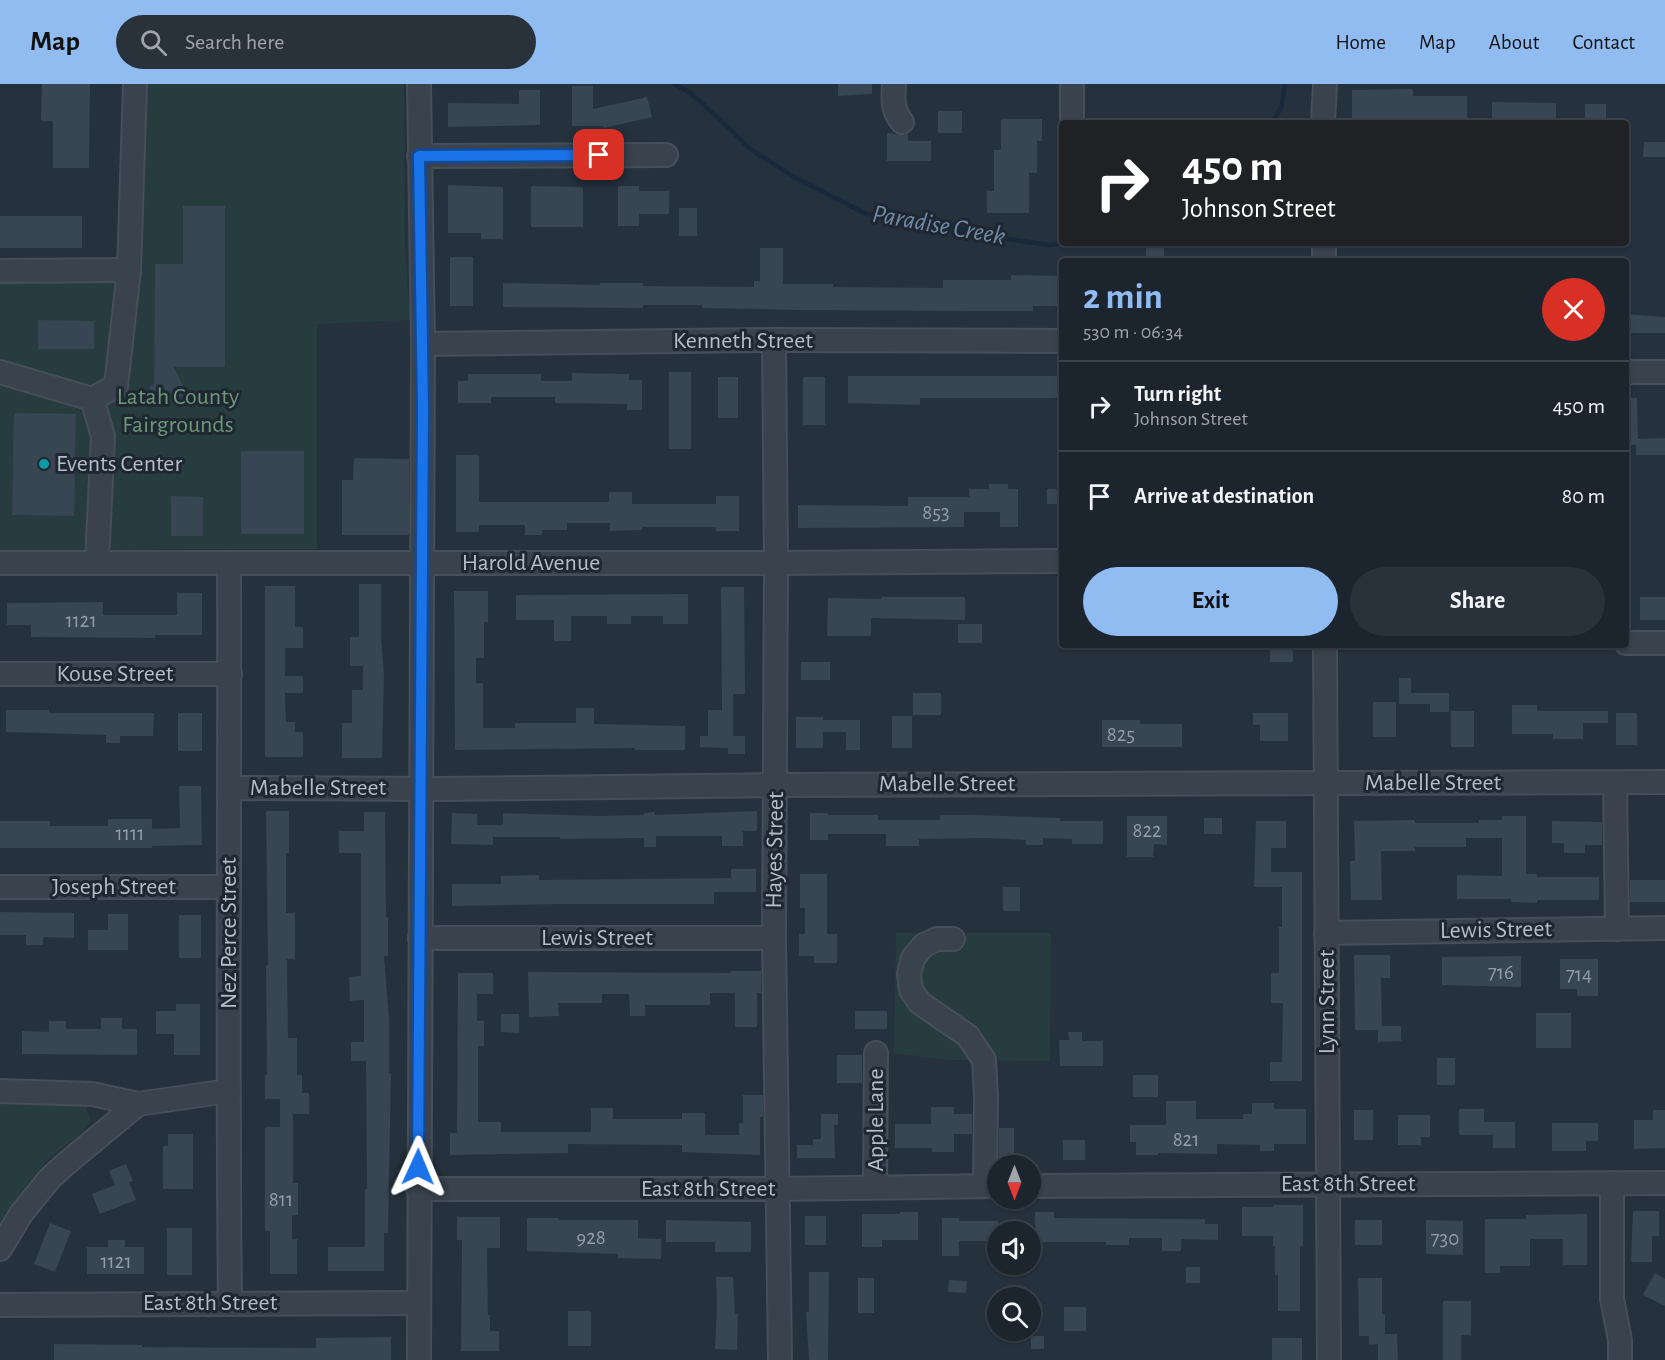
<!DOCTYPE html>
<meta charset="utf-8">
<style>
:root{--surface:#1c252e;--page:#29313a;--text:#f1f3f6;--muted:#a0a5aa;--line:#3a424a;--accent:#90bcf2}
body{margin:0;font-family:"Alegreya Sans",sans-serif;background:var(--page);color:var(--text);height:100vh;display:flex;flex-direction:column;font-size:22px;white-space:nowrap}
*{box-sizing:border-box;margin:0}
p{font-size:20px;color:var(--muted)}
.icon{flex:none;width:33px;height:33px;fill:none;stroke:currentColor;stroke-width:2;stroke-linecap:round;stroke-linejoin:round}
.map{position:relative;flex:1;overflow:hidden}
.drawer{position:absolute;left:1059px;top:174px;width:570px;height:390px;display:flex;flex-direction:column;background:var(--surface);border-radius:6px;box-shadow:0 2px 4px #0004,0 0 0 2px var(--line)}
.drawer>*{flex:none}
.hud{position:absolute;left:1059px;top:36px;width:570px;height:126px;border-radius:6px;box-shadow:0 2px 4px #0004,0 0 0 2px var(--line);background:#202124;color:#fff;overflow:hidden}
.needle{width:39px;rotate:180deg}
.buttons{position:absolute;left:987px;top:1071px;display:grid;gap:12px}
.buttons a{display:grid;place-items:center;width:54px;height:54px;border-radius:50%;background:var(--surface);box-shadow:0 2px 4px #0004,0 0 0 2px var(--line);font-size:30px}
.pin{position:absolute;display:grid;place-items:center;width:51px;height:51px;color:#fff;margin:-26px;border-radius:12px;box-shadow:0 3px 9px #0006}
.me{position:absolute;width:66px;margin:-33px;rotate:1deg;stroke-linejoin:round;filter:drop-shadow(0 0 4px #0008)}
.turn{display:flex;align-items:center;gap:21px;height:126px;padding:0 24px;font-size:27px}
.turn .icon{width:78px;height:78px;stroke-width:2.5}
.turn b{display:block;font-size:42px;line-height:51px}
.round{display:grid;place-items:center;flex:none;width:63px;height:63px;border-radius:32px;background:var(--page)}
.overview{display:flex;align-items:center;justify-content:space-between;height:102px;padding:0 24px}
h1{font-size:36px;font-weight:700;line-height:45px;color:var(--accent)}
.action{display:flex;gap:12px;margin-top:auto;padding:12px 24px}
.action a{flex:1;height:69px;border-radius:36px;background:var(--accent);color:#111;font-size:24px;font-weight:700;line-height:69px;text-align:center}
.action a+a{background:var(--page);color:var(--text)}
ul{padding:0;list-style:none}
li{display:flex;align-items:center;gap:18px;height:90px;padding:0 24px;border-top:2px solid var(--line)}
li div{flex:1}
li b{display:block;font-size:22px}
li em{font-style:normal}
header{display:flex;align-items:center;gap:36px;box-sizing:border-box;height:84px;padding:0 30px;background:var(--accent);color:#111}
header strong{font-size:28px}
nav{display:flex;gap:33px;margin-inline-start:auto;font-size:21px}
.search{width:420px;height:54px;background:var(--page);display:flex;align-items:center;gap:15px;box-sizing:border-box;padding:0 21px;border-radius:33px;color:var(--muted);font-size:22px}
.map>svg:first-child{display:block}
.green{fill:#273c3e}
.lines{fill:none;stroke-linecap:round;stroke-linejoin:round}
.stream{stroke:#19283a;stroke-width:4.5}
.building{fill:#384552}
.minor-casing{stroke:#454e59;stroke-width:26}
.minor{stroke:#39424d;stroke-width:22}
.route-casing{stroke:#114b97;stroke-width:15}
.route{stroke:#1a73e8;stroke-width:10}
.culture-dot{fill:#0f9aa8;stroke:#1e2732;stroke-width:2}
.labels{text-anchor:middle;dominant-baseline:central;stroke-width:6;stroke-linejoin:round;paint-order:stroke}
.number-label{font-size:21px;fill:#949da9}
.street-label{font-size:24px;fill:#b5bdc8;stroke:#1e2732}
.park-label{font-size:24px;fill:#6e9875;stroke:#1e2732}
.poi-label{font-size:24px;fill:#b5bdc8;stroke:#1e2732;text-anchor:start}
.water-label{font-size:26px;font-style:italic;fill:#708aa5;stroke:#1e2732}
</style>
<header>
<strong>Map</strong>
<div class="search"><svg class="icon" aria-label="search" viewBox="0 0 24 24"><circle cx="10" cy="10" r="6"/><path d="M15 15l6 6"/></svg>Search here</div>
<nav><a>Home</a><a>Map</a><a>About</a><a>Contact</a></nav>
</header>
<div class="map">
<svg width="1665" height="1276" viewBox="0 0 1665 1276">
<rect width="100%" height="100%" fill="#25313d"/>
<g class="green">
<path d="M134 0H404L405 160 410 236 317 240V465L0 466V199L128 198Z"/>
<path d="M896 849H1051L1050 977 948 976 894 969Z"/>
<path d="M0 1019 74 1020 86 1023 91 1037C81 1054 62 1062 49 1075 30 1094 15 1118 0 1140Z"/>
</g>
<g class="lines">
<g class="stream">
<path d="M675 0 689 8 712 28 750 65 794 93 866 130 903 132 946 140 984 152 1050 161 1062 159"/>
<path d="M1272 39 1281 24 1285 0"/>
</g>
</g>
<g class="building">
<path d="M42 0H90L89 84H53V37H41Z"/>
<path d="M838 0H872V10L838 12Z"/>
<path d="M572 2H593V25L647 13 652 33 604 44 603 42H572Z"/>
<path d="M1413 5V12H1467V39H1429V36H1374V39H1352V6Z"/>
<path d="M519 6H540V41L448 43V19L519 20Z"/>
<path d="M1492 18 1556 19V39H1492Z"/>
<rect x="1585" y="20" width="21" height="19"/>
<rect x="938" y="27" width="24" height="22"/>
<path d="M1001 35H1042V57H1037V89H1029V129H987V107H994V66H1001Z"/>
<path d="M887 49 903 51 908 50V57H931V77H887Z"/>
<path d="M1644 58H1665V73H1643Z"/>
<path d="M448 101 503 103V155H481V149H448Z"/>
<path d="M531 102 583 103V143H531Z"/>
<path d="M618 102H639V107H669V130H639V142H618Z"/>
<path d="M183 122H225V283H174L187 310 159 323 149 303 154 301 155 180H183Z"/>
<rect x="679" y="124" width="18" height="28"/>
<rect x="0" y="132" width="82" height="32"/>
<rect x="1146" y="162" width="18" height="12"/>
<path d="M760 164H783V200H833V203L943 204V196H1011V191L1062 192V222H1033V227H968L798 226 702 224V221H643V224L503 223V199L600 201V199H643V202L754 203V197H760Z"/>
<rect x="450" y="173" width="23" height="49"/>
<path d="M1626 230 1665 233V249H1626Z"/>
<path d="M38 236 94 237V265H38Z"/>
<rect x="669" y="288" width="22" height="77"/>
<path d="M572 289 629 290V296H642V326H627V320L555 319V313H491V319H458V297H468V290H541V297H572Z"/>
<path d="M848 292H1062V314H920V321L848 319Z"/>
<rect x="718" y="293" width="20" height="41"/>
<rect x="803" y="293" width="22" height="48"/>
<path d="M1626 314H1637L1638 355 1665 354V371H1636V361H1626Z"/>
<path d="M14 329 76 330 74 432 12 431Z"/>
<rect x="241" y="367" width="63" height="83"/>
<path d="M456 371H479V418H609V408H632V420H716V412H739V447H716V443H642V446L610 447V439H567V446H542V451H525V441H479V448H456Z"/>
<path d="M354 374 409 375V451H342V396H353Z"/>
<path d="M989 400H1008V405H1018V443H1000V428H964V443L798 444V421L908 422V413H969V405H989Z"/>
<rect x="1047" y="405" width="12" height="15"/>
<path d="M171 412 203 413V452H171Z"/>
<path d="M359 500H381V553L384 591 382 674H342V639H352V606H363V582H350V553H359Z"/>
<path d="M265 502H295V543H303V564H285V592H303V609H285L286 638H295V648H303V673H265Z"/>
<path d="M721 503H744L745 610H733V652H745V670H728V664L700 663V652H708V626H722Z"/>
<path d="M454 507H488V538H484V574H476V599H483V644H515V639H576V624H594V640L685 642V666H635V664L455 666Z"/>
<path d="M177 509H202V551H155V554L31 553V541H7V519L103 518V531H177Z"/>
<path d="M688 510V540H663V532H631V540H607V532H571V557H554V536H516V511Z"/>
<path d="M881 513H965V536L871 534V552H827L828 514 881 515Z"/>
<rect x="1640" y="513" width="25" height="23"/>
<rect x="958" y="540" width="24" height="19"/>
<rect x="1270" y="561" width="23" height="17"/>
<rect x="801" y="578" width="29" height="18"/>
<path d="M1399 594H1411V609H1449V628H1430V620H1399Z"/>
<rect x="913" y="609" width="28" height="22"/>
<rect x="1373" y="618" width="23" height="35"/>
<path d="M1512 621H1537V627H1608V639H1583V655H1553V650H1512Z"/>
<path d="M6 626H49V629H154L153 652H120V659H106V651L6 648Z"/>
<rect x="1451" y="627" width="23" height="36"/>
<rect x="178" y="629" width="24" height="38"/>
<path d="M1253 629H1288V657H1260V641H1253Z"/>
<rect x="1616" y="629" width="21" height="32"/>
<rect x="892" y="632" width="20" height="32"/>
<path d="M796 633H823V636H860V666H846V648H823V664H796Z"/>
<path d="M1102 636H1140V640H1182V663H1102Z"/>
<path d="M179 702H201L202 761 152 762V764H0V737H50V742H108V735H152V745L180 744Z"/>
<path d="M266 727H289V769H286V829H295V875H287L288 954H297V991H302V1009H309V1030H293V1099H298V1131H292V1155H297V1190H270V1147H265V1043H280V1015H265V991H267L266 881H268Z"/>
<path d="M757 727V747H743V762H722V752H656V763H644V754L560 755V753H493V761L451 760 452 729 477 730V741H503V729L599 732 644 731V729L655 728V731Z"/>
<path d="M364 728H385L386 833H388V872H384L389 935V989H391L388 1149H384V1187H328V1163H365V1105H367L366 977H351V958H364V916L350 917 349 893 361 892V769H339V747H364Z"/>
<path d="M810 729H828V731H878V736H940V731H974L1060 734V737H1103V760H1072V755L1043 754V761H1026V756L989 754 919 755V762H886V750H828V756H810Z"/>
<path d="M1127 732H1167V761L1154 760 1153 773H1127Z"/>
<path d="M1502 732H1526V790H1537V793H1599V816H1537V819L1511 818V815H1457V791L1502 792V754H1466V763H1415V767H1381L1382 816H1351L1350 777H1355L1354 737 1415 736V739H1479V736H1502Z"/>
<rect x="1204" y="734" width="18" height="16"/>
<path d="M1256 737H1286V764H1271V788H1302V997H1270V978H1282L1283 919H1271V889H1279V843H1282V803H1254Z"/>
<path d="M1552 737 1602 738V761H1585V769H1564V759H1552Z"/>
<path d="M731 785H756V808H714V820H558L452 822V800H501V792L539 791V796L731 794Z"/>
<path d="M800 790H827V850H837V879H814V872H799V850H805V824H800Z"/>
<rect x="1630" y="796" width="35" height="22"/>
<rect x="1003" y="803" width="17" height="24"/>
<path d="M0 828 74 829V854L43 853V861H26V851H0Z"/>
<path d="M108 830H128V866H88V846H108Z"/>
<rect x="179" y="831" width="22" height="43"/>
<path d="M1354 871H1390V894H1381L1382 942H1401V957L1378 958V946H1355Z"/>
<path d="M1521 872V903L1442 901V873Z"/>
<path d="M1560 875H1598V912H1577V905H1560Z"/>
<path d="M731 887H761V909H757V943H735V909H710V921H645V932H630L629 910H602V919H558L559 932 529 933 528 888 731 889Z"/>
<path d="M458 889H493V910H477V937H484V962H478V1038H501V1048H591V1024H613V1035H682V1029H705V1051H739V1039H743V1011H763V1033H760V1071L682 1068V1061L568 1060V1069L450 1071V1049H457Z"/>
<path d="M176 920H200V971H174V950H156V927H176Z"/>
<rect x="855" y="927" width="32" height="18"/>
<rect x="1536" y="929" width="35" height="35"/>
<path d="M501 930H519V949L501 948Z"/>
<path d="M101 934H122V945H137V971L22 970V947L49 948V937H66V945H101Z"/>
<path d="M1068 948H1082V957H1103V982H1060L1059 956H1069Z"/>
<rect x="837" y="971" width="25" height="28"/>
<rect x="1437" y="974" width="18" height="27"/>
<rect x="1133" y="991" width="25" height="22"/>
<path d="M1166 1017H1196V1035H1243V1030H1252V1019H1274V1025H1306V1060H1274V1067H1260V1061L1217 1060V1070L1158 1069V1071H1136V1058H1130V1041H1166Z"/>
<path d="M931 1023H954V1030H972V1050H954V1068H932V1064H895V1040H931Z"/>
<path d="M1459 1025H1484V1038H1515V1064H1493V1051H1459Z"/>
<rect x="1354" y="1026" width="19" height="30"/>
<path d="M1653 1026H1665V1064L1634 1065V1036H1653Z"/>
<path d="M821 1030H838V1041H834L835 1074H797V1061H813V1055H821Z"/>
<path d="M1398 1031H1430V1053H1421V1061H1398Z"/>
<path d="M1552 1039H1598V1057H1586V1067H1552Z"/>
<rect x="999" y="1044" width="15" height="33"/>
<path d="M168 1050H193V1105H163V1062H168Z"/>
<rect x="1063" y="1056" width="22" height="20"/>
<path d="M126 1080 133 1097 129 1098 136 1116 100 1130 92 1110 115 1101 109 1087Z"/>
<path d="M1273 1121H1303V1162H1300V1227H1278V1191H1275V1162H1273V1152H1242V1123H1273Z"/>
<path d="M1633 1127H1659V1152H1652V1178H1631Z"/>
<path d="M900 1128H918V1156H882V1163H862V1130H900Z"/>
<path d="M1035 1128H1054V1134L1205 1135V1140H1218V1156L1181 1155V1167H1162V1154H1129V1161H1106V1158H1035Z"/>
<path d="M1587 1130V1181H1563V1155H1530V1182H1500V1189H1485V1135H1526V1131Z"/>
<rect x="805" y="1132" width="21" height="29"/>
<path d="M457 1133H500V1164H487L488 1231H490V1247H499V1267H461L462 1156H457Z"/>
<path d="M527 1134H559V1136H638V1154L661 1155V1175L618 1174V1170L527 1167Z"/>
<path d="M942 1134H959V1137H998V1157H959V1172H942Z"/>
<path d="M666 1136 751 1138V1168H715V1158H666Z"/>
<rect x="1355" y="1136" width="27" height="25"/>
<path d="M1426 1136 1463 1137V1171L1426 1170Z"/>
<path d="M50 1139 71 1147 55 1188 34 1180Z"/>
<rect x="167" y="1144" width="25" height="47"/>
<path d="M108 1156H125V1163H144V1190H87V1163H108Z"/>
<rect x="1186" y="1183" width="14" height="16"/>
<path d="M809 1188H829L828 1276H809L806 1228H809Z"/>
<path d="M1655 1189 1665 1195V1222L1643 1211Z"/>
<path d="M716 1193H733L735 1230H738L737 1266 715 1265 717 1221Z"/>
<rect x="858" y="1194" width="16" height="35"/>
<path d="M1358 1194H1382V1230H1385V1250H1397L1398 1276H1378V1260L1369 1261V1252H1359Z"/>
<path d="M949 1196 967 1197 966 1209 948 1208Z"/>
<path d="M1443 1217H1471V1251H1461V1276H1443Z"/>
<rect x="1064" y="1223" width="22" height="24"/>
<rect x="568" y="1227" width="23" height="35"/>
<rect x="1031" y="1252" width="13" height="13"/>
<path d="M391 1253V1276H54V1260L142 1261V1263L316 1264V1254Z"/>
<rect x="1272" y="1254" width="30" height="22"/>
</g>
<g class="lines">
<defs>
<g id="minor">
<path d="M419 0 423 260 419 1276"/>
<path d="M894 0C893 16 892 26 902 38"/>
<path d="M1072 0V39"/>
<path d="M1323 39 1325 0"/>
<path d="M419 72 666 71"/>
<path d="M1324 159V177"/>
<path d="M0 187 129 186"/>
<path d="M774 256 776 479 774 854 780 1276"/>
<path d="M423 260 774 256 1062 257"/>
<path d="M0 288 92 315"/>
<path d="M1626 288H1665"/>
<path d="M0 479H776L1062 477"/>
<path d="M97 479 103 352 92 315 116 302 129 186 135 0"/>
<path d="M229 479C230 726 227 972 230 1219"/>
<path d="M1626 559H1665"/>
<path d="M1325 561 1329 1276"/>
<path d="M0 590H230"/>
<path d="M1615 699 1617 845"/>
<path d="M230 704 438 705 776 701 1665 698"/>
<path d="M0 803H229"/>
<path d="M1326 849 1665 844"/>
<path d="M420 854H774"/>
<path d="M953 855H937L924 861 913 874 909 890 911 906 920 919 968 952 984 976 986 1012 985 1102"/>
<path d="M0 1007 92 1010 138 1020"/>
<path d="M1612 1099V1215L1620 1256V1276"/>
<path d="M1030 1102 1665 1099"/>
<path d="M875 1103 876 969"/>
<path d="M418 1105H776L998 1102"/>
<path d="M0 1165 21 1130 50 1094 68 1078 138 1020 228 1007"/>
<path d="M0 1221 419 1219"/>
</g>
</defs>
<use href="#minor" class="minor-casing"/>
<use href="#minor" class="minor"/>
</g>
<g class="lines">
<defs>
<path id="route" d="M418 1083 423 325 419 72 599 71"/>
</defs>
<use href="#route" class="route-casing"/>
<use href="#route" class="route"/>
</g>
<circle class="culture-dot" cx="44" cy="380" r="6"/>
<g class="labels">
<g class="number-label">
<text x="936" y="428">853</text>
<text x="81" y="536">1121</text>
<text x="1121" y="650">825</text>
<text x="1147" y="746">822</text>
<text x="130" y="749">1111</text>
<text x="1501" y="888">716</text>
<text x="1579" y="890">714</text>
<text x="1186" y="1055">821</text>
<text x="281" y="1115">811</text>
<text x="591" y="1153">928</text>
<text x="1445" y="1154">730</text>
<text x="116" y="1177">1121</text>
</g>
<g class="street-label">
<text x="743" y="257">Kenneth Street</text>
<text x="531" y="479">Harold Avenue</text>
<text x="115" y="590">Kouse Street</text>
<text x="1433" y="699">Mabelle Street</text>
<text x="947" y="700">Mabelle Street</text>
<text x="318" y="704">Mabelle Street</text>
<text transform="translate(775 766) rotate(-89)">Hayes Street</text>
<text x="114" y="803">Joseph Street</text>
<text transform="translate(1496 846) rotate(-1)">Lewis Street</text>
<text transform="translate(229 849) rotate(-90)">Nez Perce Street</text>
<text x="597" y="854">Lewis Street</text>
<text transform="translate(1327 918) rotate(-90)">Lynn Street</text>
<text transform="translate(876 1036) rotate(-90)">Apple Lane</text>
<text x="1348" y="1100">East 8th Street</text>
<text x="708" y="1105">East 8th Street</text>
<text x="210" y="1219">East 8th Street</text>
</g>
<g class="park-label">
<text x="178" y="313">Latah County<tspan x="178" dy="28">Fairgrounds</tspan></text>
</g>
<g class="poi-label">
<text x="56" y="380">Events Center</text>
</g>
<g class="water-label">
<text transform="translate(939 141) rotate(10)">Paradise Creek</text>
</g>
</g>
</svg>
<div class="buttons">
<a><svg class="needle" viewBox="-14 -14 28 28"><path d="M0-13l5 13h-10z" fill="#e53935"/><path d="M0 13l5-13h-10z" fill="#a0a5aa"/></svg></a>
<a><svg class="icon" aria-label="sound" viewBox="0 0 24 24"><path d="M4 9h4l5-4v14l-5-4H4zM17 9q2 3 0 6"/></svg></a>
<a><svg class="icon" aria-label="search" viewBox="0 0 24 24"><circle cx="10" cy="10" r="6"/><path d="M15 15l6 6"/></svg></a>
</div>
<div class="pin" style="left:599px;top:71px;background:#d93025"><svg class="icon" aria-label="arrive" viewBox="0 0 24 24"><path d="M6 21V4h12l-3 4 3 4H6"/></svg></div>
<svg class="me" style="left:418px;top:1083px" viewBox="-20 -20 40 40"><path d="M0-17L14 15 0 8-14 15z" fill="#1a73e8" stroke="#fff" stroke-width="4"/></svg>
<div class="hud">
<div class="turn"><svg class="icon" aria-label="right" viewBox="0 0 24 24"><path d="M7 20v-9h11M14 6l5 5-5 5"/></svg><div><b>450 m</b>Johnson Street</div></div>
</div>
<section class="drawer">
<div class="overview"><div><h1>2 min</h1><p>530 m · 06:34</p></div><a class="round" style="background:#d93025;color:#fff"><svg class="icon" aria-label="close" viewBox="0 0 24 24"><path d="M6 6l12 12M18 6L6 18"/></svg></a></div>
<ul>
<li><svg class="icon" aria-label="right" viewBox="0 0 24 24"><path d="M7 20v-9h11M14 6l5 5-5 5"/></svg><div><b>Turn right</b><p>Johnson Street</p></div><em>450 m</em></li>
<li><svg class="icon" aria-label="arrive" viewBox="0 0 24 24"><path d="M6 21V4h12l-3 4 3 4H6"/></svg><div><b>Arrive at destination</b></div><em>80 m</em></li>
</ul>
<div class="action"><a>Exit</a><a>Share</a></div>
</section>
</div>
